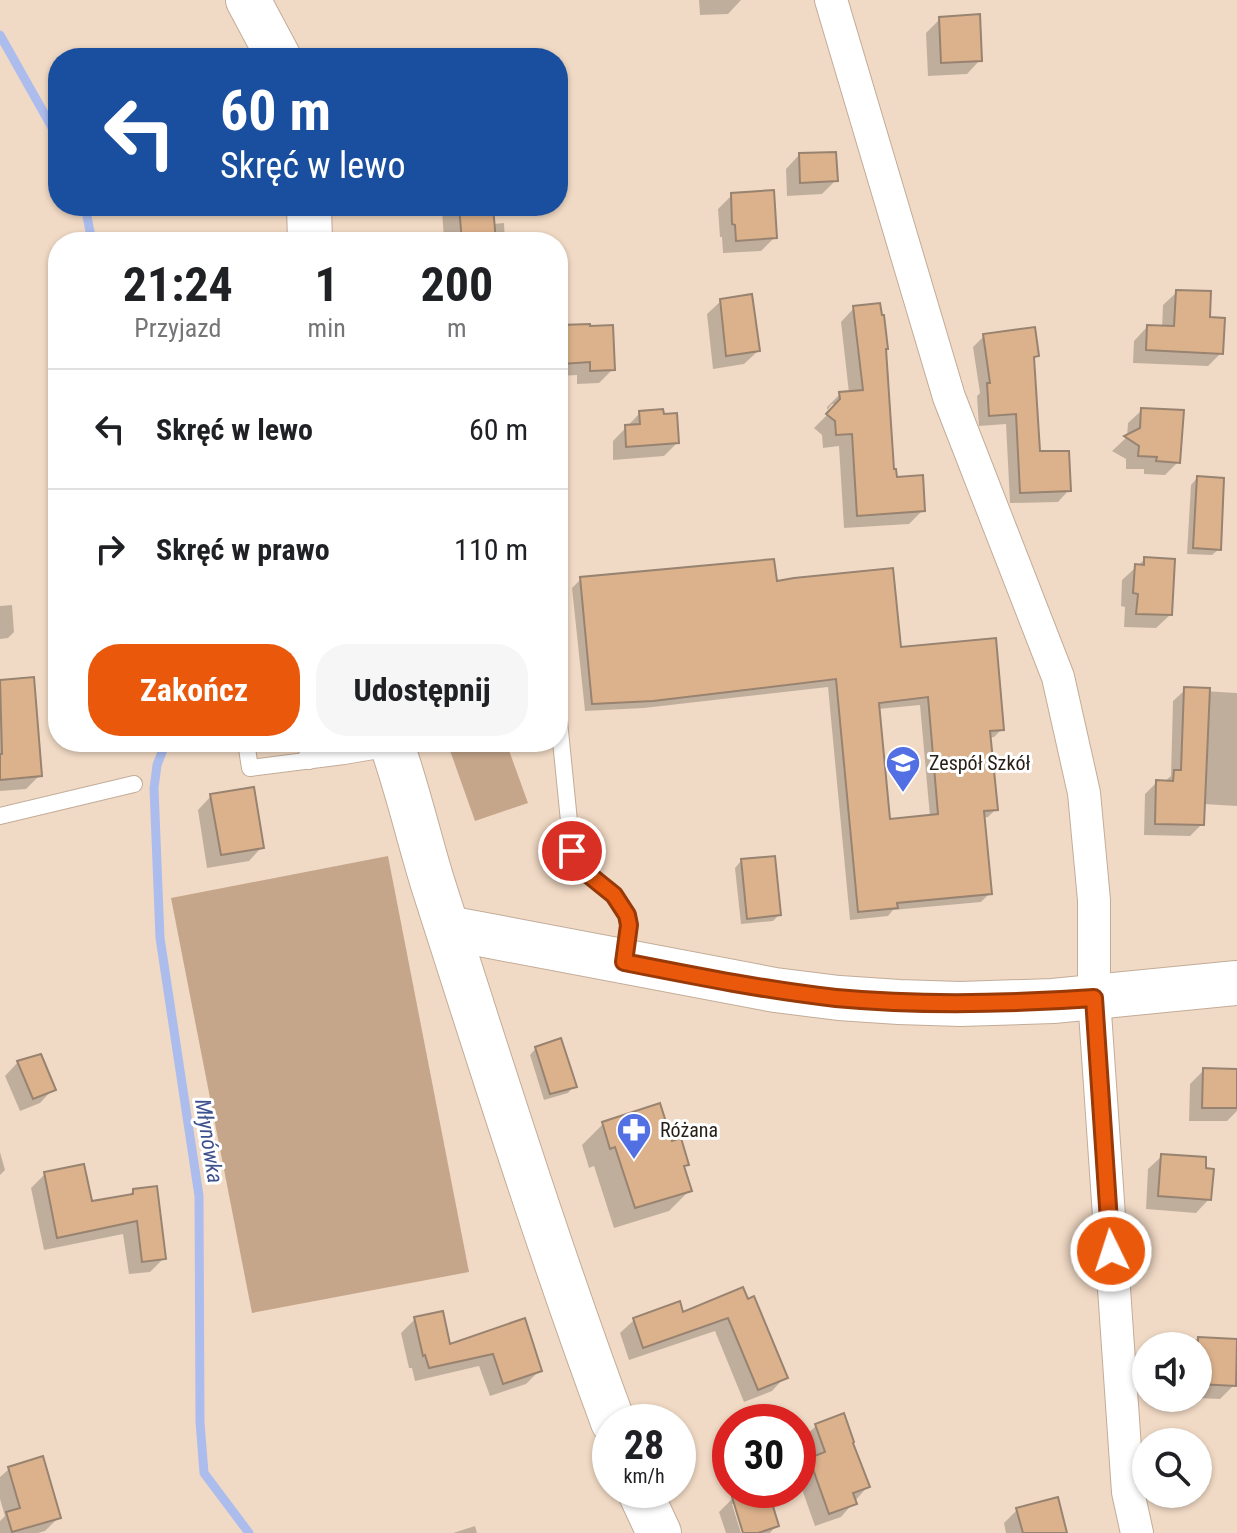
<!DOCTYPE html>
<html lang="pl">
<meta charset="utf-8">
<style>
:root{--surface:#fff;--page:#f6f6f6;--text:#202124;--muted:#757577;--line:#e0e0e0;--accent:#ea580c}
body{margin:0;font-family:"Roboto Condensed",sans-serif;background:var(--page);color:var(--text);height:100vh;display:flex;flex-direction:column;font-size:30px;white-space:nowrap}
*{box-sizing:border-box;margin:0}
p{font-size:26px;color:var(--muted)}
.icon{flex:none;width:44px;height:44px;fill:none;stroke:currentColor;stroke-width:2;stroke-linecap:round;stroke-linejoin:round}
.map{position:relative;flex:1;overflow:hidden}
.details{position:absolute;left:48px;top:232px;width:520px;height:520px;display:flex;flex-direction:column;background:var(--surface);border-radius:32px;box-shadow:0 2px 6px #0004}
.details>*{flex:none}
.top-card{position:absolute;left:48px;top:48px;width:520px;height:168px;border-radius:32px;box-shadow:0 2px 6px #0004;background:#1a4fa0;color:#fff;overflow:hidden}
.buttons{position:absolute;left:1132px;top:1332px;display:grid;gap:16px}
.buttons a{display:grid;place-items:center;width:80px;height:80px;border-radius:50%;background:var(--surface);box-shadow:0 2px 6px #0004;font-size:40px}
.speed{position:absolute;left:592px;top:1404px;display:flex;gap:16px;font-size:40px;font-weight:700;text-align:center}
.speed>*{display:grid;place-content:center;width:104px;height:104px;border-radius:50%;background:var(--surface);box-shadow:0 2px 6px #0004;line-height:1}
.speed small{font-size:20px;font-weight:400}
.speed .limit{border:12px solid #d22;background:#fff;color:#111}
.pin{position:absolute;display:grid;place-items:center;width:68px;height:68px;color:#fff;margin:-34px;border:4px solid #fff;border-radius:50%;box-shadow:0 2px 8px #0007}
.me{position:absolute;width:88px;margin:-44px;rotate:356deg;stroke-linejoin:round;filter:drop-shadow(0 0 6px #0008)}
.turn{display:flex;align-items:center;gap:28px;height:168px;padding:0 40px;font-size:36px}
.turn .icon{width:104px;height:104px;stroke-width:2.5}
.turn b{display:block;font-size:56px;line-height:68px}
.eta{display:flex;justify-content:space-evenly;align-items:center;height:136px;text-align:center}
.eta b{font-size:48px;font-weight:700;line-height:56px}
.button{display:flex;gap:16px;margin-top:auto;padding:16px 40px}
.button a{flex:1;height:92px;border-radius:32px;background:var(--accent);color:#fff;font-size:32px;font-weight:700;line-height:92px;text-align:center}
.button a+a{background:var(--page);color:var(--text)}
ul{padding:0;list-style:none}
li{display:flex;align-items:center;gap:24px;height:120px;padding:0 40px;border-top:2px solid var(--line)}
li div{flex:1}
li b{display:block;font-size:30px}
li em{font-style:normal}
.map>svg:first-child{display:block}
.green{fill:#c5a68b}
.shadow{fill:#0003;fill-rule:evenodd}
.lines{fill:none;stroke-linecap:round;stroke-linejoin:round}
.stream{stroke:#acbded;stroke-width:9}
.building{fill:#dcb28c;stroke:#988371;stroke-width:2;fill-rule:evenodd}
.lane-casing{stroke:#c2ac98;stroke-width:18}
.street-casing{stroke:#c2ac98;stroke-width:34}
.secondary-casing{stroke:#c2ac98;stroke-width:46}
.lane{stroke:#fff;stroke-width:16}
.street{stroke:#fff;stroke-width:32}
.secondary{stroke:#fff;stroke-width:44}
.route-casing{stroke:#983908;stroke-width:20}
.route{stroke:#ea580c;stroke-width:14}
.labels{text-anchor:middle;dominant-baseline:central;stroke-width:6;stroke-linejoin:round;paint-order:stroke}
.poi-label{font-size:20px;fill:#271f17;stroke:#fff;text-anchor:start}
.water-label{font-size:22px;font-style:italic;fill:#3f518d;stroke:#fff}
</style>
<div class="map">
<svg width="1237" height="1533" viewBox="0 0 1237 1533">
<rect width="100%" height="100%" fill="#f1dac5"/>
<g class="green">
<path d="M447 742H506L528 803 475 821Z"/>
<path d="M388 856 469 1272 252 1313 171 898Z"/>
</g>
<g class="shadow">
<path d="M699 0H741L728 14 700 15Z"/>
<path d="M940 19 980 60 967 74 928 76 926 33Z"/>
<path d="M799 155 836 180 822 194 787 196 786 169Z"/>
<path d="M732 195 775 237 761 251 723 253 722 237H720L718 209Z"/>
<path d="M446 206H491L493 224 504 223 505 242H448V240H444L442 210Z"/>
<path d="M1177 292 1208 319 1221 353 1208 366 1133 363 1134 341 1147 327 1162 328 1163 305Z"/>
<path d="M721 301 758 351 744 364 713 369 707 314Z"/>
<path d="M854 308 895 479 923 510 909 524 844 528 839 446 823 448 822 435 814 428 838 404H832L827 410V407L840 394 849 393 841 322Z"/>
<path d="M561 327 613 369 599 383 577 384V375L558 376V330Z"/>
<path d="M984 336 1037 356 1032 360 1039 453 1069 490 1058 502 1010 503 1006 424 979 426 977 396 980 393 973 347Z"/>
<path d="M1142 410 1178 462 1165 475 1144 474V469H1126V459L1112 451 1127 437 1128 423Z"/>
<path d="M640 413 677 443 664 456 613 460V441Z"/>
<path d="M1197 478 1219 549 1212 555 1187 554 1191 485Z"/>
<path d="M1145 559 1170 615 1156 628 1124 627 1125 607 1121 606 1122 580Z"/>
<path d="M581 579 775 584 899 649 1002 729 994 737 989 738 996 809 988 817 982 818 989 894 981 902 893 910 888 916 850 920 828 687 644 708 585 711 572 588ZM920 705 930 817 888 821 878 709Z"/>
<path d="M12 605 14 632 8 638 0 639V606Z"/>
<path d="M32 679 40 775 26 789 0 791V682Z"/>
<path d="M1185 690 1237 693V806L1203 804 1202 824 1190 836 1144 835 1145 794 1157 782H1164L1171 776 1173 701Z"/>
<path d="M211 796 262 847 249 861 207 868 198 810Z"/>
<path d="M741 861 779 915 773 921 741 924 735 868Z"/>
<path d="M536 1048 574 1086 568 1093 544 1100 530 1055Z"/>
<path d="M18 1062 53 1089 40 1103 20 1111 5 1076Z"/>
<path d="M1204 1070 1237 1071V1111L1227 1121H1189L1190 1084Z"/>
<path d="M603 1124 670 1143 686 1164 683 1168 690 1190 669 1211 614 1228 594 1166 589 1168 582 1145Z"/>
<path d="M0 1152 5 1170 0 1175Z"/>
<path d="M1162 1156 1209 1199 1196 1213 1146 1209 1148 1169Z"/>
<path d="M45 1174 90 1203 127 1197 133 1191 164 1258 150 1272 129 1274 123 1234 44 1250 31 1188Z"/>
<path d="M742 1289 785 1377 772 1391 744 1402 715 1331 629 1360 620 1333 634 1320 682 1314Z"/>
<path d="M415 1319 449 1347 523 1321 540 1370 526 1384 490 1396 479 1366 415 1381 412 1368H409L401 1333Z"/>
<path d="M1196 1339 1236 1340 1234 1385 1220 1399 1198 1398V1346H1188Z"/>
<path d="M816 1426 868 1486 841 1517 815 1526 798 1478V1471L810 1459 802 1439Z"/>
<path d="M9 1469 59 1517 45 1531 38 1533H0V1521L5 1516 0 1499V1477Z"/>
<path d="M759 1490H766L777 1525 770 1533H745L736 1504H732L741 1533H726L719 1512 733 1498Z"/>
<path d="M1017 1510 1065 1533H1006L1004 1523Z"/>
<path d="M475 1526 477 1533H453Z"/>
</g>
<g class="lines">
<g class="stream">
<path d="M0 35 58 138"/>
<path d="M85 206 92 242"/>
<path d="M166 742 157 765 154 788 160 938 199 1196 200 1422 204 1473 249 1533"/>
</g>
</g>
<g class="building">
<path d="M980 14 982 61 941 63 939 17Z"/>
<path d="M836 152 838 181 800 183 799 153Z"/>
<path d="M774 190 777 238 736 241 735 225 732 224 731 193Z"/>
<path d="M459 206H493L496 242H462Z"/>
<path d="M1176 290 1211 291 1210 317 1225 318 1223 354 1146 350 1147 325 1174 326Z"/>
<path d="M752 294 760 351 726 356 720 299Z"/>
<path d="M880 303 882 315H884L888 349H886L894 469H896L897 477 923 475 925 511 857 516 852 434 836 435 835 421 826 414 840 399 839 392 863 390 853 306Z"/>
<path d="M590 324V326L613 325 615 370 590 371V362L562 364 560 325Z"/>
<path d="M1035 327 1039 356 1034 357 1040 451H1069L1071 491 1020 493 1016 414 989 416 987 383H990L983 334Z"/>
<path d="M1141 408 1184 410 1180 463 1156 461 1157 457 1138 456 1139 446 1124 436 1140 428Z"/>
<path d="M663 409 664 414 677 413 679 443 626 447 625 425 640 424 639 411Z"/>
<path d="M1197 476 1224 478 1221 550 1193 548Z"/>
<path d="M1144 557 1175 559 1172 615 1136 614 1138 594 1133 593 1135 564 1144 565Z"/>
<path d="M774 559 777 581 794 578 893 568 901 647 996 638 1004 730 990 731 998 810 984 811 992 894 897 903 898 908 858 912 836 679 653 701 592 704 580 577ZM928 697 938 814 890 819 879 703Z"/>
<path d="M34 677 42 776 0 780V754H2L0 680Z"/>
<path d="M1184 687 1210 688 1204 825 1155 824 1156 780 1173 781 1174 770H1181Z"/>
<path d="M254 787 264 848 221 855 210 794Z"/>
<path d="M775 856 781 915 747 919 741 859Z"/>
<path d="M561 1038 577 1087 550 1094 535 1047Z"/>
<path d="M41 1054 56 1090 33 1099 17 1061Z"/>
<path d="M1203 1068 1237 1069V1108H1202Z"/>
<path d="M660 1103 672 1141 681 1138 689 1165 684 1166 692 1191 635 1208 615 1147 610 1149 602 1122Z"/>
<path d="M1161 1154 1206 1157V1168L1214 1169 1211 1200 1158 1196Z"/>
<path d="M84 1164 92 1201 133 1194V1189L157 1186 166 1259 142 1262 137 1221 57 1238 44 1172Z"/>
<path d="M743 1287 748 1299 754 1296 788 1378 758 1390 728 1318 643 1348 633 1318 680 1301 683 1312Z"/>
<path d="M443 1311 450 1344 525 1318 542 1371 503 1384 493 1354 429 1368 425 1355 423 1356 414 1317Z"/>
<path d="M1198 1337 1237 1339 1236 1386 1198 1384Z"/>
<path d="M844 1413 854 1442 853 1443 870 1487 853 1493 857 1504 829 1514 809 1458 825 1452 815 1424Z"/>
<path d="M43 1456 61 1518 12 1532 6 1512 20 1508 8 1467Z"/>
<path d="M752 1490H768L779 1526 758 1533H743L732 1497Z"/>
<path d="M1058 1497 1067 1533H1023L1016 1508Z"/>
</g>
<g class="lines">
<defs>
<g id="lane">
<path d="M558 711 572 851 583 870 614 895 627 915 629 925 625 960"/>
<path d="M246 742 250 768 344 756 391 748"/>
<path d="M306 742 309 761"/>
<path d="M0 816 134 784"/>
</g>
<path id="street" d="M831 0 949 397 1058 677 1084 793 1094 900V998L1128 1492 1137 1533"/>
<g id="secondary">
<path d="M248 0 279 58"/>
<path d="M309 206 310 242"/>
<path d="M391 742C407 787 418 835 432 881 490 1062 547 1244 613 1422"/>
<path d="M448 928 775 990 839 998 899 1002 960 1004 1053 1001 1237 983"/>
<path d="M639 1490 659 1533"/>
</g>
</defs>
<use href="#lane" class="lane-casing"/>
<use href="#street" class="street-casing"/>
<use href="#secondary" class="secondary-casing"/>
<use href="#lane" class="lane"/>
<use href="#street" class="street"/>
<use href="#secondary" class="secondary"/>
</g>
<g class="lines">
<defs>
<path id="route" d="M572 851 583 870 614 895 627 915 629 925 624 962C695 976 765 990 836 998 922 1006 1008 1004 1094 998L1111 1251"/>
</defs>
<use href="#route" class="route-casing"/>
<use href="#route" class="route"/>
</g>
<defs>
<symbol id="school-pin" viewBox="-11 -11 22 30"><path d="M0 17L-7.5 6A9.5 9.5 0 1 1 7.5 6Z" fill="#526fe4" stroke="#fff"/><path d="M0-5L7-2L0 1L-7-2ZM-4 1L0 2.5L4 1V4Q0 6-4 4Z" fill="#fff"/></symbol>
<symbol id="pharmacy-pin" viewBox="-11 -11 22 30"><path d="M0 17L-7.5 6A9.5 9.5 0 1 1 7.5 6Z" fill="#526fe4" stroke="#fff"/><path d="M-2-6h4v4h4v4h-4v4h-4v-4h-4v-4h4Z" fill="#fff"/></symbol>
</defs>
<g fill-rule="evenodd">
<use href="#school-pin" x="883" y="743" width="40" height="54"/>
<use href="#pharmacy-pin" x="614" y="1110" width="40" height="54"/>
</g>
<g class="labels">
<g class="poi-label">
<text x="929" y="763">Zespół Szkół</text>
<text x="660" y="1130">Różana</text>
</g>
<g class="water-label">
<text transform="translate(209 1141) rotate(81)">Młynówka</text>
</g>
</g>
</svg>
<div class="buttons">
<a><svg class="icon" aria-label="sound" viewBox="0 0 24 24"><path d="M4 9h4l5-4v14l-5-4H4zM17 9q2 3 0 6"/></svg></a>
<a><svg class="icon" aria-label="search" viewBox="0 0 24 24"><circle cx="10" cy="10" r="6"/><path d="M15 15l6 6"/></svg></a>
</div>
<div class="speed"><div>28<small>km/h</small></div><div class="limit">30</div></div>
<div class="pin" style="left:572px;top:851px;background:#d93025"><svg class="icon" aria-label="arrive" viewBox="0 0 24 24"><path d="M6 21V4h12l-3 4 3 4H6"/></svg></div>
<svg class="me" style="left:1111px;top:1251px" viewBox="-20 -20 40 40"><circle r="17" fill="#ea580c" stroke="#fff" stroke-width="3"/><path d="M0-11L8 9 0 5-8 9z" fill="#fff"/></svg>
<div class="top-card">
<div class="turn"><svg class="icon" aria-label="left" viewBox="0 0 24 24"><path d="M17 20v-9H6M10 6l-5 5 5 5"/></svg><div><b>60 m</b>Skręć w lewo</div></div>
</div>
<section class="details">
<div class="eta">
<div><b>21:24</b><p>Przyjazd</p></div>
<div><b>1</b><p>min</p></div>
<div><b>200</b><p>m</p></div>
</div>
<ul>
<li><svg class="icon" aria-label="left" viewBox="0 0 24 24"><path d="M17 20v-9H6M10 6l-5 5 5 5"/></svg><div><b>Skręć w lewo</b></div><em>60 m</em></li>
<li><svg class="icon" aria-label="right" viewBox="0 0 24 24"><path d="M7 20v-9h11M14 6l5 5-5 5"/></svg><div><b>Skręć w prawo</b></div><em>110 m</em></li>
</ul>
<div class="button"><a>Zakończ</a><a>Udostępnij</a></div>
</section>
</div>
